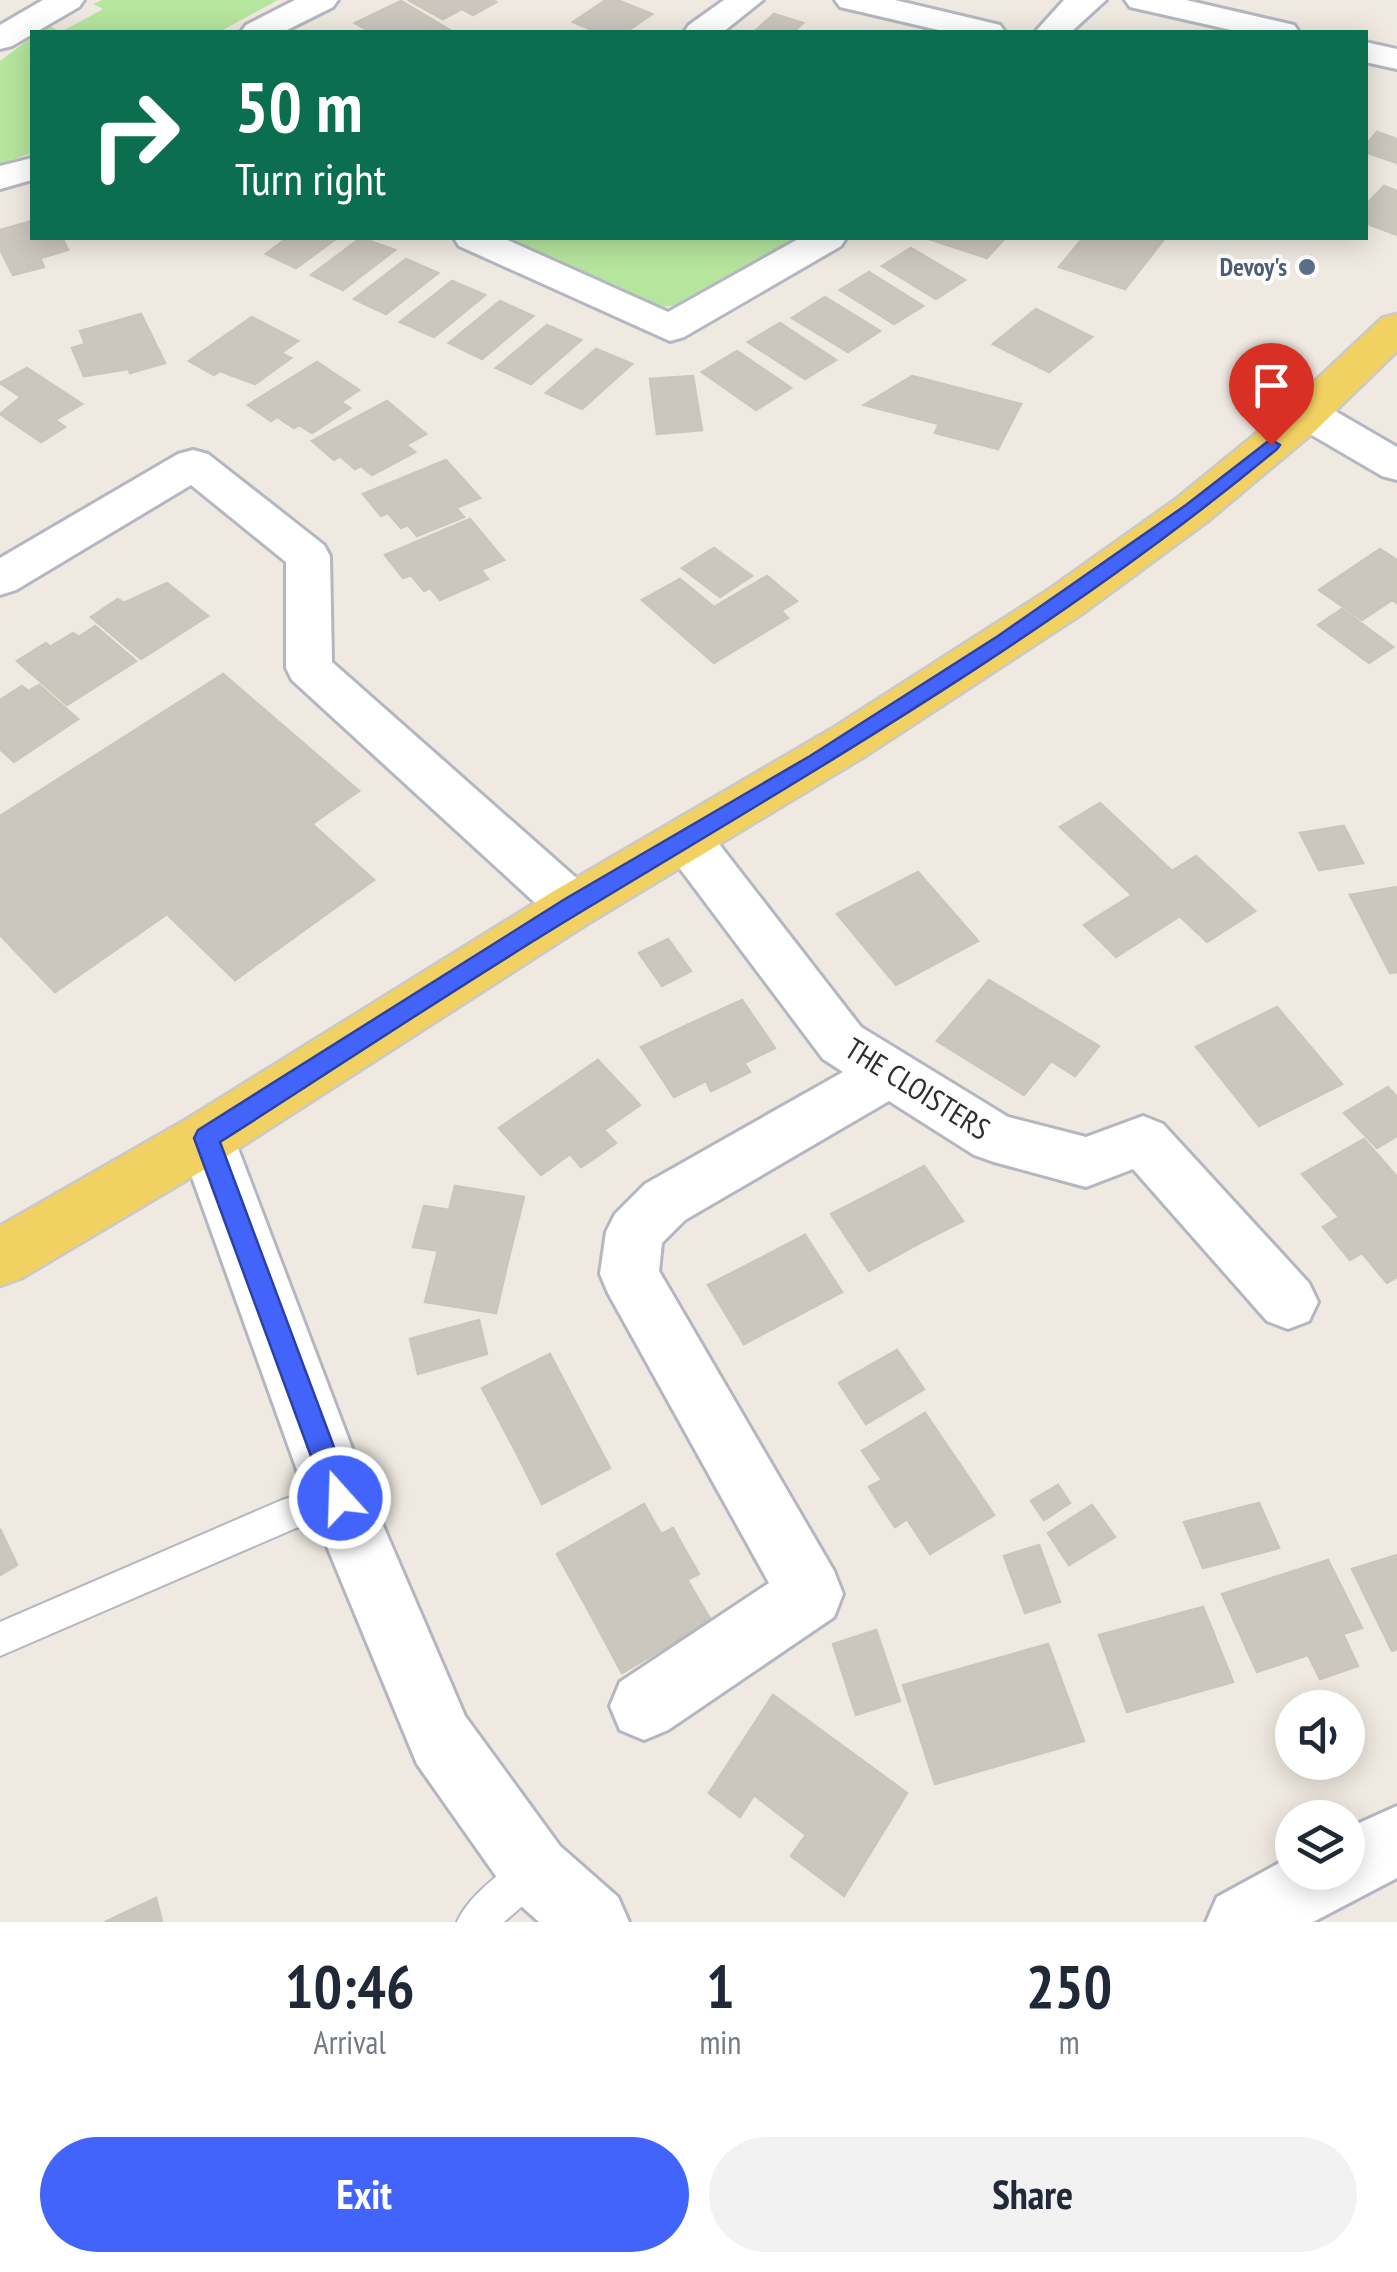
<!DOCTYPE html>
<style>
:root{--surface:#fff;--page:#f2f2f3;--text:#1f2937;--muted:#747a83;--accent:#4264fb}
body{margin:0;font-family:"PT Sans Narrow",sans-serif;background:var(--page);color:var(--text);height:100vh;display:flex;flex-direction:column;font-size:38px;white-space:nowrap}
*{box-sizing:border-box;margin:0}
p{font-size:32px;color:var(--muted)}
.icon{flex:none;width:55px;height:55px;fill:none;stroke:currentColor;stroke-width:2;stroke-linecap:round;stroke-linejoin:round}
.map{position:relative;height:1922px;overflow:hidden}
.details{display:flex;flex-direction:column;background:var(--surface);flex:1}
.details>*{flex:none}
.top-card{position:absolute;left:30px;top:30px;width:1338px;height:210px;border-radius:0px;box-shadow:0 5px 25px #0003;background:#0b6e4f;color:#fff;overflow:hidden}
.tools{position:absolute;left:1275px;top:1690px;display:grid;gap:20px}
.tools a{display:grid;place-items:center;width:90px;height:90px;border-radius:50%;background:var(--surface);box-shadow:0 5px 25px #0003;font-size:50px}
.pin{position:absolute;display:grid;place-items:center;width:85px;height:85px;color:#fff;margin:-102px -42px;border-radius:50% 50% 50% 0;rotate:-45deg;box-shadow:0 0 10px #0007}
.pin .icon{rotate:45deg}
.me{position:absolute;width:110px;margin:-55px;rotate:340deg;stroke-linejoin:round;filter:drop-shadow(0 0 8px #0008)}
.turn{display:flex;align-items:center;gap:35px;height:210px;padding:0 40px;font-size:45px}
.turn .icon{width:130px;height:130px;stroke-width:2.5}
.turn b{display:block;font-size:70px;line-height:85px}
.eta{display:flex;justify-content:space-evenly;align-items:center;height:170px;text-align:center}
.eta b{font-size:60px;font-weight:800;line-height:70px}
.cta{display:flex;gap:20px;margin-top:auto;padding:20px 40px}
.cta a{flex:1;height:115px;border-radius:60px;background:var(--accent);color:#fff;font-size:40px;font-weight:800;line-height:115px;text-align:center}
.cta a+a{background:var(--page);color:var(--text)}
.map>svg:first-child{display:block}
.green{fill:#b6e59e}
.building{fill:#cbc7bf;stroke:#cbc5ba;stroke-width:2.5}
.lines{fill:none;stroke-linecap:round;stroke-linejoin:round}
.service-casing{stroke:#b4b7c1;stroke-width:4}
.minor-casing{stroke:#b4b7c1;stroke-width:6}
.primary-casing{stroke:#c9c9c9;stroke-width:5}
.service{fill:#fff;fill-rule:evenodd}
.minor{fill:#fff;fill-rule:evenodd}
.primary{fill:#f2d163;fill-rule:evenodd}
.route{fill:#4264fb;stroke:#2b41a3;stroke-width:2.5}
.service-dot{fill:#5c6f8a;stroke:#fff;stroke-width:4}
.labels{text-anchor:middle;dominant-baseline:central;stroke-width:8;stroke-linejoin:round;paint-order:stroke}
.far-service-label{font-size:25px;font-weight:bold;fill:#4e5e75;stroke:#fff;text-anchor:end}
.street-label{font-size:30px;fill:#2e2e2e;stroke:#fff}
</style>
<div class="map">
<svg width="1397" height="1922" viewBox="0 0 1397 1922">
<rect width="100%" height="100%" fill="#efe9e1"/>
<g class="green">
<path d="M102 0H278L219 32H40L50 26 61 32 103 9 93 4Z"/>
<path d="M32 37V153L0 164V61Z"/>
<path d="M496 238H808C760 265 704 311 648 307Z"/>
</g>
<g class="building">
<path d="M408 0H492L496 2 473 15 462 9 443 19Z"/>
<path d="M606 0H617L652 14 626 32H597L573 22Z"/>
<path d="M401 1 448 29 371 32 355 23Z"/>
<path d="M774 14 803 23 793 32H754Z"/>
<path d="M1377 132 1397 139V163L1365 152V146Z"/>
<path d="M1384 186 1397 191V235L1365 223V206Z"/>
<path d="M32 221V238H62L68 250 40 258 44 267 13 275 0 249V230Z"/>
<path d="M287 238H337L296 268 266 254Z"/>
<path d="M361 238 395 250 343 290 311 275Z"/>
<path d="M926 238H1005L987 258Z"/>
<path d="M1083 238H1165L1125 289 1059 267Z"/>
<path d="M911 248 965 280 936 299 882 266Z"/>
<path d="M406 259 438 273 386 314 354 299Z"/>
<path d="M869 272 923 306 894 324 840 290Z"/>
<path d="M452 281 485 295 434 337 400 322Z"/>
<path d="M825 297 880 331 848 352 792 318Z"/>
<path d="M500 301 533 316 482 359 449 343Z"/>
<path d="M1036 309 1092 337 1049 372 993 344Z"/>
<path d="M141 314 165 363 130 373 128 369 84 376 72 348 85 344 80 331Z"/>
<path d="M252 317 298 341 281 353 291 358 255 384 220 371 214 375 189 361Z"/>
<path d="M780 323 836 360 805 379 748 342Z"/>
<path d="M547 325 581 340 531 384 496 368Z"/>
<path d="M596 349 632 364 582 409 546 393Z"/>
<path d="M737 351 791 388 756 410 702 372Z"/>
<path d="M317 362 359 390 341 402 350 408 312 433 299 425 294 428 277 417 271 421 248 405Z"/>
<path d="M27 368 82 404 55 420 65 427 41 442 0 414 21 397 0 383Z"/>
<path d="M693 376 702 430 657 434 650 379Z"/>
<path d="M912 376 1021 404 998 449 935 433 939 424 864 405Z"/>
<path d="M387 401 426 434 406 445 415 452 372 475 361 466 355 469 340 456 334 460 312 441Z"/>
<path d="M446 460 480 498 456 508 464 517 417 536 408 525 401 528 388 513 381 516 363 494Z"/>
<path d="M470 519 504 560 481 570 488 579 440 600 430 588 424 591 411 575 403 578 385 555Z"/>
<path d="M714 548 752 576 720 597 682 568Z"/>
<path d="M1380 549 1397 560V603L1392 600 1362 620 1319 590Z"/>
<path d="M767 576 797 601 781 611 788 618 714 663 642 600 680 579 714 607Z"/>
<path d="M167 583 208 616 141 659 91 617 118 599 124 603Z"/>
<path d="M1342 609 1393 647 1369 663 1318 625Z"/>
<path d="M95 626 136 661 67 705 17 661 46 643 50 647 73 633 79 637Z"/>
<path d="M223 674 359 791 312 824 374 880 235 980 167 914 55 992 0 935V816Z"/>
<path d="M39 685 78 719 14 762 0 749V700L22 686 28 691Z"/>
<path d="M1100 803 1172 871 1196 856 1255 911 1207 942 1180 916 1116 957 1084 925 1132 895 1060 827Z"/>
<path d="M1344 826 1363 863 1319 870 1300 833Z"/>
<path d="M918 872 978 941 896 985 837 914Z"/>
<path d="M1397 887V972L1390 973 1350 895Z"/>
<path d="M668 939 691 971 662 986 639 953Z"/>
<path d="M989 980 1099 1046 1075 1076 1051 1061 1024 1095 937 1041Z"/>
<path d="M742 1000 775 1048 744 1063 750 1072 726 1084 687 1025Z"/>
<path d="M1277 1007 1342 1084 1259 1126 1196 1047Z"/>
<path d="M687 1025 726 1084 711 1091 706 1081 674 1097 641 1047Z"/>
<path d="M598 1060 640 1105 604 1130 616 1143 596 1157 543 1098Z"/>
<path d="M1388 1087 1397 1097V1136L1377 1148 1344 1113Z"/>
<path d="M543 1098 596 1157 581 1167 570 1154 541 1175 499 1128Z"/>
<path d="M1364 1139 1397 1177V1277L1387 1283 1362 1253 1350 1260 1323 1227 1339 1217 1302 1174Z"/>
<path d="M924 1166 963 1221 916 1245 878 1190Z"/>
<path d="M455 1186 524 1197 508 1261 413 1247 424 1206 449 1210Z"/>
<path d="M878 1190 916 1245 869 1271 831 1214Z"/>
<path d="M805 1235 842 1292 793 1318 757 1260Z"/>
<path d="M438 1251 508 1261 496 1313 425 1302Z"/>
<path d="M757 1260 793 1318 744 1344 708 1285Z"/>
<path d="M479 1320 487 1354 418 1374 410 1339Z"/>
<path d="M897 1350 924 1389 866 1424 839 1383Z"/>
<path d="M550 1354 583 1417 516 1452 482 1388Z"/>
<path d="M925 1413 959 1463 883 1509 869 1487 882 1480 862 1451Z"/>
<path d="M583 1417 610 1468 542 1504 516 1452Z"/>
<path d="M959 1463 994 1515 930 1554 907 1519 895 1527 883 1509Z"/>
<path d="M1058 1485 1070 1503 1044 1520 1031 1501Z"/>
<path d="M1259 1503 1279 1548 1203 1568 1184 1522Z"/>
<path d="M644 1504 661 1534 673 1528 685 1550 587 1608 557 1554Z"/>
<path d="M1092 1505 1115 1537 1069 1565 1048 1533Z"/>
<path d="M0 1529 17 1565 0 1575Z"/>
<path d="M1039 1545 1060 1602 1025 1613 1004 1556Z"/>
<path d="M685 1550 699 1574 687 1580 711 1620 622 1673 587 1608Z"/>
<path d="M1397 1555V1649L1392 1651 1352 1569Z"/>
<path d="M1328 1560 1362 1628 1343 1634 1358 1666 1320 1679 1308 1655 1257 1672 1222 1594Z"/>
<path d="M1203 1607 1233 1682 1127 1712 1099 1635Z"/>
<path d="M876 1630 900 1701 856 1715 833 1644Z"/>
<path d="M1048 1644 1084 1741 935 1784 903 1685Z"/>
<path d="M773 1695 907 1793 844 1896 791 1856 806 1835 754 1795 740 1817 709 1793Z"/>
<path d="M156 1898 162 1922H105Z"/>
</g>
<g class="lines">
<defs>
<g id="service">
<path d="M339 1482 351 1487 356 1498 351 1509 296 1528 0 1656V1622L282 1500Z"/>
<path d="M534 1854 547 1859 552 1872 547 1885 504 1922H457C468 1896 508 1864 534 1854Z"/>
</g>
<g id="minor">
<path d="M43 0H84L79 7 12 46 0 49V25Z"/>
<path d="M295 0H338L333 7 283 32H241L246 25Z"/>
<path d="M724 0H763L723 32H684L689 25Z"/>
<path d="M835 0H895L1000 25 1005 32H947L840 7Z"/>
<path d="M1064 0H1106L1071 32H1035Z"/>
<path d="M1125 0H1186L1294 25 1299 32H1240L1130 7Z"/>
<path d="M1365 42 1397 49V69L1365 62Z"/>
<path d="M32 158V180L0 189V166Z"/>
<path d="M454 238H503L668 312 800 238H846L841 246 684 337 670 341 459 246Z"/>
<path d="M1308 400 1323 404 1397 447V480L1382 476 1293 424 1287 414 1293 404Z"/>
<path d="M193 450 208 454 324 545 330 556 332 662 591 891 599 906 591 921 573 927 555 921 292 680 286 668V562L191 485 16 590 0 595V558L178 454Z"/>
<path d="M687 820 705 826 861 1027 1008 1117 1086 1137 1143 1116 1163 1124 1309 1283 1318 1302 1309 1321 1288 1329 1267 1321 1133 1169 1086 1187 994 1162 974 1155 889 1101 685 1220 662 1243 659 1271 834 1571 843 1594 834 1617 668 1730 644 1740 620 1730 610 1706 620 1682 769 1583 608 1293 600 1274 606 1232 615 1214 645 1184 843 1072 823 1059 669 854 662 840 669 826Z"/>
<path d="M206 1114 226 1121 234 1138 369 1493 465 1716 560 1846 618 1897 629 1922H539L510 1896 417 1764 307 1498 178 1138 186 1121Z"/>
<path d="M1397 1806V1878L1313 1922H1206L1217 1897 1292 1856V1872H1348V1828Z"/>
</g>
<path id="primary" d="M1397 314V351L1313 433 1208 521 1082 614 867 755 592 921 227 1156 22 1278 0 1286V1226L185 1120 554 891 831 729 1048 590 1176 499 1281 413 1382 318Z"/>
</defs>
<use href="#service" class="service-casing"/>
<use href="#minor" class="minor-casing"/>
<use href="#primary" class="primary-casing"/>
<use href="#service" class="service"/>
<use href="#minor" class="minor"/>
<use href="#primary" class="primary"/>
</g>
<path class="route" d="M1271 439 1280 445 1277 449C1063 627 822 766 584 910 461 984 341 1065 220 1142L353 1498 349 1508 340 1511 330 1508 194 1138 198 1130 565 899 810 756 998 636 1186 505Z"/>
<circle class="service-dot" cx="1307" cy="267" r="10"/>
<g class="labels">
<g class="far-service-label">
<text x="1287" y="267">Devoy's</text>
</g>
<g class="street-label">
<text transform="translate(918 1088) rotate(32)">THE CLOISTERS</text>
</g>
</g>
</svg>
<div class="tools">
<a><svg class="icon" aria-label="sound" viewBox="0 0 24 24"><path d="M4 9h4l5-4v14l-5-4H4zM17 9q2 3 0 6"/></svg></a>
<a><svg class="icon" aria-label="layers" viewBox="0 0 24 24"><path d="M12 4l9 5-9 5-9-5zM3 14l9 5 9-5"/></svg></a>
</div>
<div class="pin" style="left:1271px;top:445px;background:#d93025"><svg class="icon" aria-label="arrive" viewBox="0 0 24 24"><path d="M6 21V4h12l-3 4 3 4H6"/></svg></div>
<svg class="me" style="left:340px;top:1498px" viewBox="-20 -20 40 40"><circle r="17" fill="#4264fb" stroke="#fff" stroke-width="3"/><path d="M0-11L8 9 0 5-8 9z" fill="#fff"/></svg>
<div class="top-card">
<div class="turn"><svg class="icon" aria-label="right" viewBox="0 0 24 24"><path d="M7 20v-9h11M14 6l5 5-5 5"/></svg><div><b>50 m</b>Turn right</div></div>
</div>
</div>
<section class="details">
<div class="eta">
<div><b>10:46</b><p>Arrival</p></div>
<div><b>1</b><p>min</p></div>
<div><b>250</b><p>m</p></div>
</div>
<div class="cta"><a>Exit</a><a>Share</a></div>
</section>
